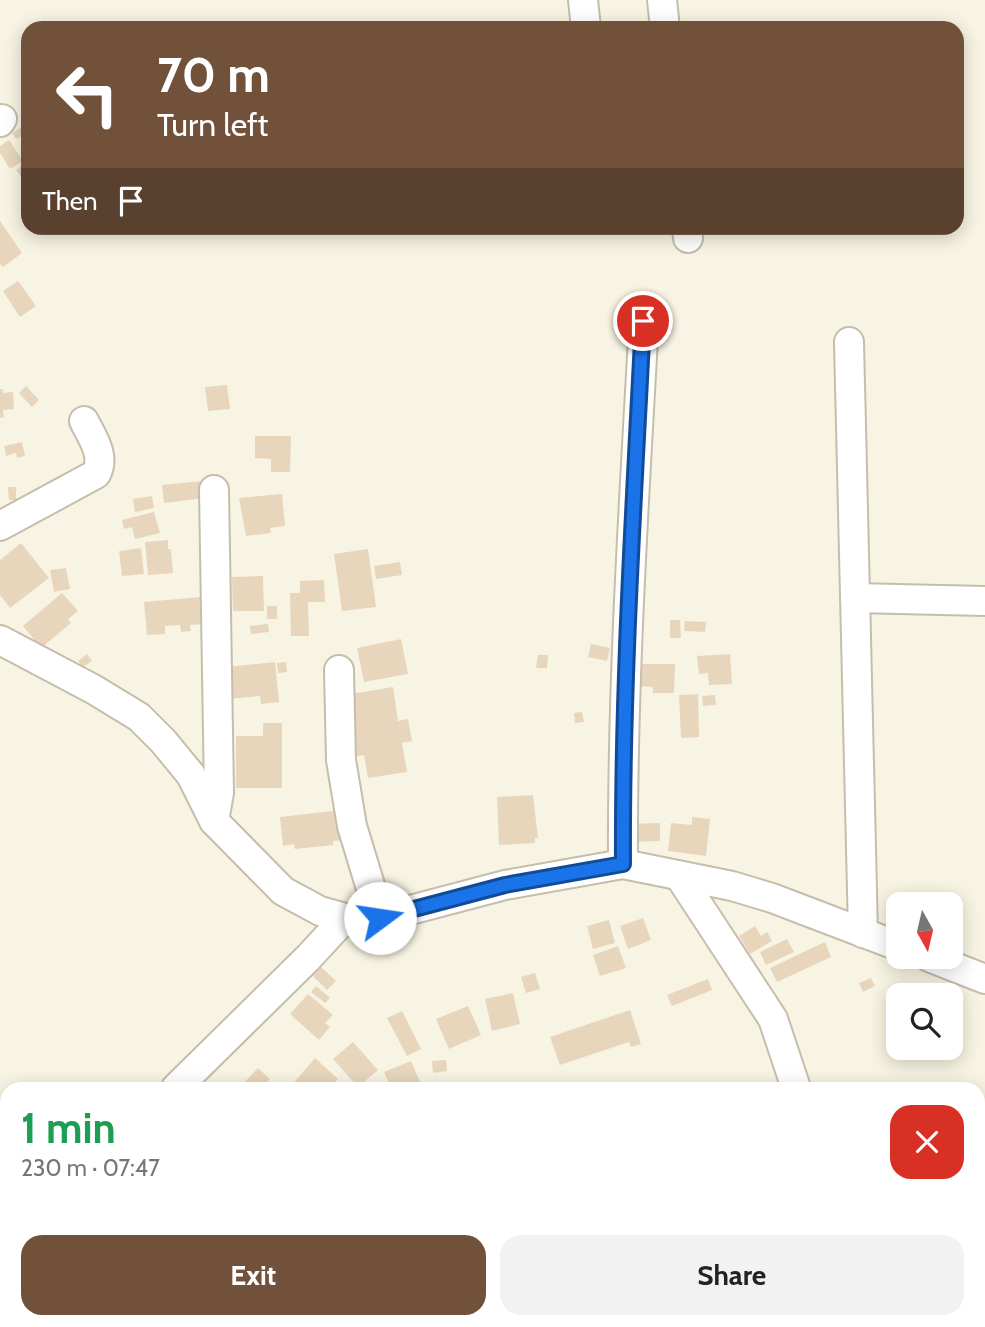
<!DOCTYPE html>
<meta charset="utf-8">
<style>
:root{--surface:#fff;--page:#f2f2f2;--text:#222;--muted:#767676;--accent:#71513a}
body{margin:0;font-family:Cabin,sans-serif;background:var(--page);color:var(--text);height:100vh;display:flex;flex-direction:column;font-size:26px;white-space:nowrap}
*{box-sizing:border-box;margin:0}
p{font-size:23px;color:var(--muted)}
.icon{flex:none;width:38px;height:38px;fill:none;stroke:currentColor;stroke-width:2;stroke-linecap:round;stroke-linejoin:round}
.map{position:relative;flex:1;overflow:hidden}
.sheet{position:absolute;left:0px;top:1082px;width:985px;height:247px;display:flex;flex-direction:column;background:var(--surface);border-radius:21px 21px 0 0;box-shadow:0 4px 18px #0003}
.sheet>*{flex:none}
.guide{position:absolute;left:21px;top:21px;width:943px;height:214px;border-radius:21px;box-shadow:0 4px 18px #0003;background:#71513a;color:#fff;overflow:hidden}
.needle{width:46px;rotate:172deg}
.buttons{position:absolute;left:886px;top:892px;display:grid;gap:14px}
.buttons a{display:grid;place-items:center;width:77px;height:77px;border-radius:14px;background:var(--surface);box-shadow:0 4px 18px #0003;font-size:35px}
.pin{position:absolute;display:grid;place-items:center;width:60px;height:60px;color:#fff;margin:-30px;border:4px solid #fff;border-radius:50%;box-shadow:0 2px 7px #0007}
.me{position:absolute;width:77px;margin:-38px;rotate:76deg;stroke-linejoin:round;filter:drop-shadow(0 0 5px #0008)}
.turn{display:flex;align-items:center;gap:24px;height:147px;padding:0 21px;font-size:32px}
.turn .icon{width:91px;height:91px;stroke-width:2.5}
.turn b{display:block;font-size:49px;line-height:60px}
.then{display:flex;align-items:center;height:66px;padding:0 21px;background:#0003;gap:14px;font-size:26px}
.round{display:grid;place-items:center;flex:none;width:74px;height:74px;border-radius:21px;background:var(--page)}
.headline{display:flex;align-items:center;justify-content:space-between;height:119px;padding:0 21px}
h1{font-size:42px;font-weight:700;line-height:52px;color:#1e9e55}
.action{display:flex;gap:14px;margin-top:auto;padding:14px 21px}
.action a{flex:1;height:80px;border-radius:21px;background:var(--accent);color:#fff;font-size:28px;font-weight:700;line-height:80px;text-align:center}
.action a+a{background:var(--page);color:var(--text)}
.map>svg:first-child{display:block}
.building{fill:#e7d6bc}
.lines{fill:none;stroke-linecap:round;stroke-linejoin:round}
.minor-casing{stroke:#c7bdac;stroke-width:32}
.minor{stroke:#fff;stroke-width:28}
.route-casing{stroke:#114b97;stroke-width:18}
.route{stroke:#1a73e8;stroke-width:12}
</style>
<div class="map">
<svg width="985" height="1327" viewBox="0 0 985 1327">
<rect width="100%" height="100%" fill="#f8f4e3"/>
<g class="building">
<path d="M22 127 26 134 16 139 12 133Z"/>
<path d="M9 140 23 161 10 169 0 153V146Z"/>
<path d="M28 162V186L16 170Z"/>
<path d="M0 221 22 253 3 267 0 264Z"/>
<path d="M18 281 36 306 20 317 3 291Z"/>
<path d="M227 385 230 409 208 411 205 387Z"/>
<path d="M26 386 39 400 32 407 19 393Z"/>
<path d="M0 389H3V393L13 392 14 409 3 410 4 417 0 418Z"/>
<path d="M255 436H291L290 472H271V459L255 458Z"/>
<path d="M22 442 25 456 17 458 16 453 6 456 4 446Z"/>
<path d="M203 481 205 498 164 503 162 485Z"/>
<path d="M8 487H16V500H9Z"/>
<path d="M282 494 285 526 270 528 271 533 246 536 239 498Z"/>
<path d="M152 496 154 508 135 512 133 499Z"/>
<path d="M154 512 160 533 135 539 132 527 124 529 122 520Z"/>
<path d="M168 540V549H171L173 573 148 575 145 542Z"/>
<path d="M21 543 49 578 10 608 0 595V560Z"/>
<path d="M141 548 144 574 122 576 119 551Z"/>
<path d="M368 549 376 607 342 611 334 554Z"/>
<path d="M400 562 402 575 376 579 374 566Z"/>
<path d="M66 568 70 589 54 592 50 570Z"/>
<path d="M263 576 264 611H233L232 577Z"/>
<path d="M324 580 325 602H308L309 636H291L290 593H300V581Z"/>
<path d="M62 593 78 611 68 619 71 623 41 648 23 626Z"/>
<path d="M201 597 204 624 190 625 191 631 181 632 180 625 165 626V634L147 635 144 602Z"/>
<rect x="267" y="606" width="10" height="13"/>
<path d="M670 620H680L681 638H670Z"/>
<path d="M685 621 706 622 705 632 684 631Z"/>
<path d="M268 624 269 632 251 634 250 626Z"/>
<path d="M401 639 408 674 364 682 357 648Z"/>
<path d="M591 644 610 648 607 661 588 657Z"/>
<path d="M87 654 92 661 83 667 78 661Z"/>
<path d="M730 654 732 684 709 685 708 673 699 674 697 656Z"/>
<path d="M538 655H548L547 668H536Z"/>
<path d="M275 662 279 702 261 704 260 696 230 699 226 667Z"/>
<path d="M286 662 287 672 278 673 277 663Z"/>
<path d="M639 664H675L674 693H653V687L639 686Z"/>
<path d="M393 687 398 721 408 719 412 741 402 743 407 772 368 778 364 755 352 757 346 721 355 719 351 694Z"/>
<path d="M698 694 699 737 681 738 679 695Z"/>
<path d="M715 695 716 705 703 706 702 696Z"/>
<path d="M582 712 584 722 575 723 574 713Z"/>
<path d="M263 723H282V788H236V736H263Z"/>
<path d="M533 795 538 838H535V843L499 845 497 797Z"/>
<path d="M341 810 345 840 333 841V845L295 849 294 844 283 846 280 817Z"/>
<path d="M692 817 710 819 706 856 668 851 671 823 692 825Z"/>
<path d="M660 823V841L627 842 626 824Z"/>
<path d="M643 918 651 940 628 949 620 926Z"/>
<path d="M609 920 615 943 593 949 587 926Z"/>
<path d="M755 926 761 936 767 932 772 941 750 954 739 936Z"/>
<path d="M787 939 794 952 766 965 760 952Z"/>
<path d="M825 942 831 957 777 982 770 968Z"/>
<path d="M618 946 626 968 600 976 593 955Z"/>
<path d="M321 967 336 981 327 990 313 976Z"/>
<path d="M535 973 540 989 526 993 521 977Z"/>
<path d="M871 978 875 986 863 992 859 983Z"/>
<path d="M708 979 712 990 672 1006 667 995Z"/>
<path d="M316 986 330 998 325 1003 311 992Z"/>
<path d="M513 993 520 1024 492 1031 485 999Z"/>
<path d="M308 994 333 1015 325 1023 330 1027 319 1040 290 1014Z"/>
<path d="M468 1006 481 1035 449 1049 436 1019Z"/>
<path d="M630 1010 641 1044 631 1047 629 1042 560 1065 550 1037Z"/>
<path d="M402 1011 421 1049 407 1056 387 1018Z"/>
<path d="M353 1042 378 1070 358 1087 333 1059Z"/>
<path d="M315 1058 338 1079 330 1088H296L292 1085Z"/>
<path d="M446 1060 447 1071 433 1073 432 1061Z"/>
<path d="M411 1061 420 1082 405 1088H391L384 1072Z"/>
<path d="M258 1068 270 1079 261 1088H239Z"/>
<path d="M711 1321H734L736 1327H713Z"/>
</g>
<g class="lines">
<defs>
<g id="minor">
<path d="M583 0 586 28"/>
<path d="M662 0 665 28"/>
<path d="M0 122 2 119"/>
<path d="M687 228 688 238"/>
<path d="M849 342 863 933"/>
<path d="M214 490 219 793 214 821"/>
<path d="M0 526 96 474C106 456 92 437 84 421"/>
<path d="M855 598 985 601"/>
<path d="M0 640 93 689 139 717 163 741 191 775 214 821 283 891 320 911 345 918H380L505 885 623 864 732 886 772 898 898 946"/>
<path d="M339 670 341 760 352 826 380 918"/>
<path d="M623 864C622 683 634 502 644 321"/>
<path d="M680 877 773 1019 796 1088"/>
<path d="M929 957 985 979"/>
<path d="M176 1088 308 958 345 918"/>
<path d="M0 1262 7 1255"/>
<path d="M0 1293 7 1303"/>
<path d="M19 1321 23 1327"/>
<path d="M865 1321 867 1327"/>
<path d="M647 1327 662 1321"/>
</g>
</defs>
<use href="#minor" class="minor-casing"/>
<use href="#minor" class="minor"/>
</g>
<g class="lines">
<defs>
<path id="route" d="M380 918 505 885 623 864C622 683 634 502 643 321"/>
</defs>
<use href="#route" class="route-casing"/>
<use href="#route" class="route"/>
</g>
</svg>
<div class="buttons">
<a><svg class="needle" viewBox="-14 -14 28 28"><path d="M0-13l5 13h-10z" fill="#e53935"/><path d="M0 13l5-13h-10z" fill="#767676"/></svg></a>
<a><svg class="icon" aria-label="search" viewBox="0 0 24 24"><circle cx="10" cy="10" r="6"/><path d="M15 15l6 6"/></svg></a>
</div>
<div class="pin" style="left:643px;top:321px;background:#d93025"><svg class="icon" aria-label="arrive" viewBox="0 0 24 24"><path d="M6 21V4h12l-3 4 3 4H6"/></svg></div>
<svg class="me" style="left:380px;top:918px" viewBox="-20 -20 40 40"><circle r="19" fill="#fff"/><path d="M0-13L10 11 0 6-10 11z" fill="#1a73e8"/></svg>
<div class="guide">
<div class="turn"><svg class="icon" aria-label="left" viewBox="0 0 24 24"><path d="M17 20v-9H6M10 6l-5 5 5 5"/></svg><div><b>70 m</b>Turn left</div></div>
<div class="then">Then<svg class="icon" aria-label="arrive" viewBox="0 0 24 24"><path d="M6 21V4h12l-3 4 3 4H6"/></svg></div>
</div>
<section class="sheet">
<div class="headline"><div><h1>1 min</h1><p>230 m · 07:47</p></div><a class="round" style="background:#d93025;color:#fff"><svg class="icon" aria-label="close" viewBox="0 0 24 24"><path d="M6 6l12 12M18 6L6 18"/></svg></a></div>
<div class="action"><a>Exit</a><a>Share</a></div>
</section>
</div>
